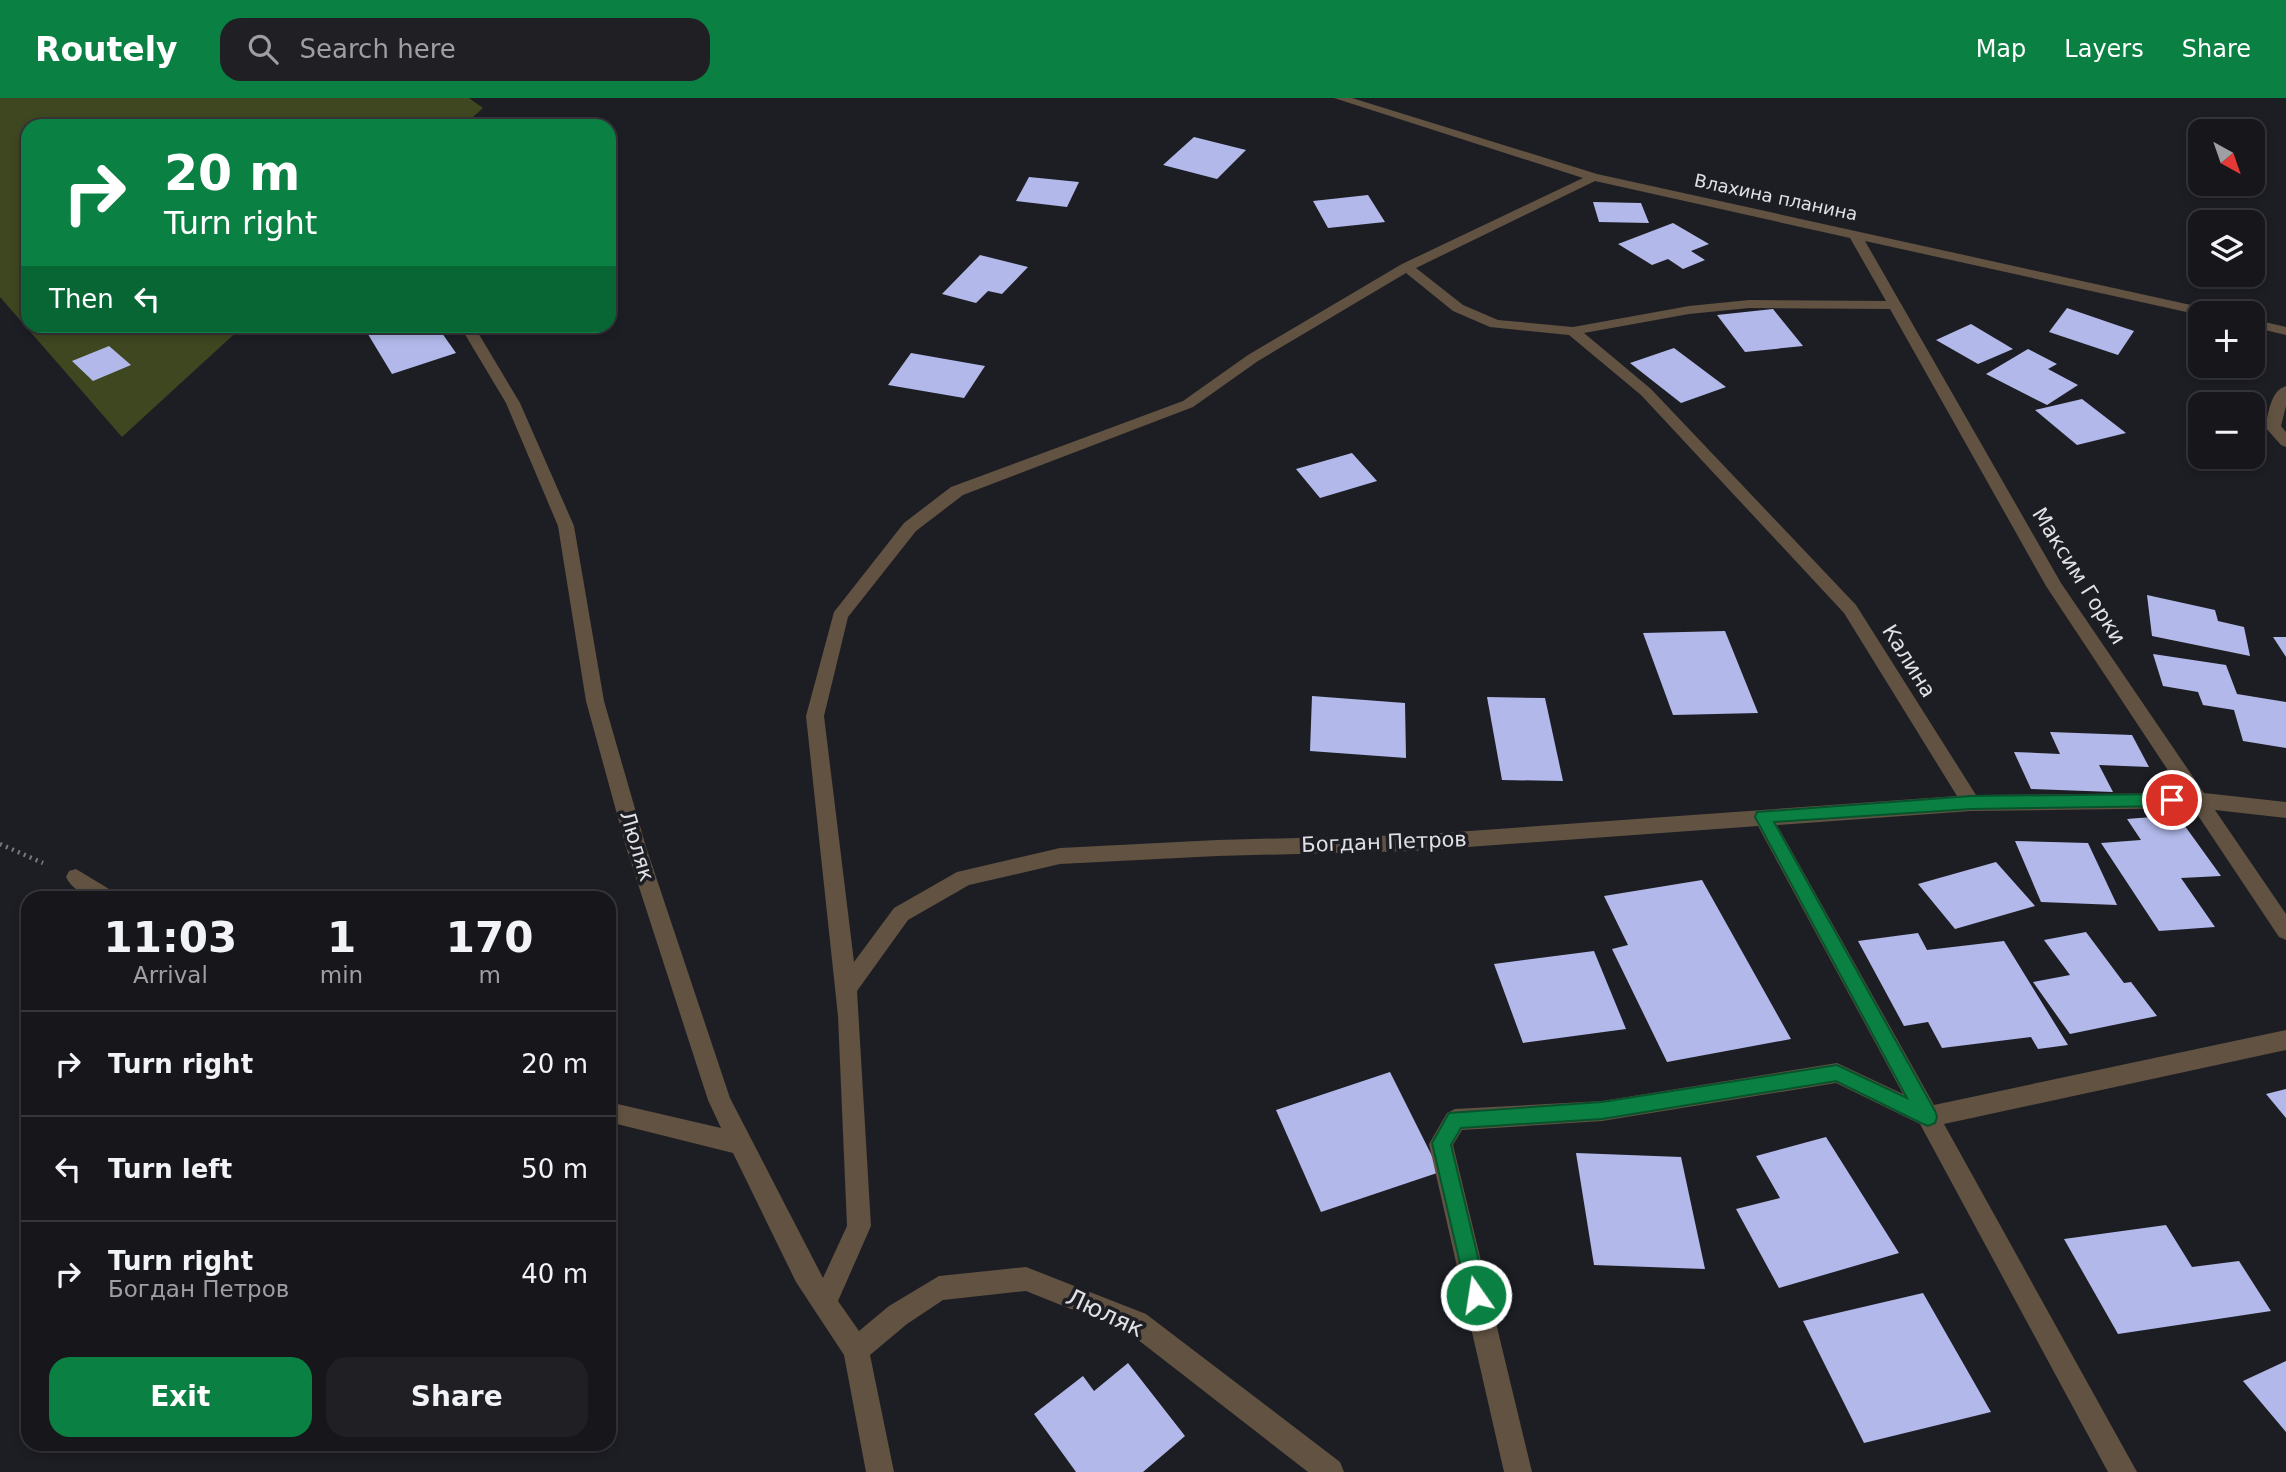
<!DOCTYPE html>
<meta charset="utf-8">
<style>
:root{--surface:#16161b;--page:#1f1f24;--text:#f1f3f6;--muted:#9e9fa3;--line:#35353a;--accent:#0b8043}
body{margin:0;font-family:"DejaVu Sans",sans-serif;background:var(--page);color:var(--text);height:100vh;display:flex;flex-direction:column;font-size:26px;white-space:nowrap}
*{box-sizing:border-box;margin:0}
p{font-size:23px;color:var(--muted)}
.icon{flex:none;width:38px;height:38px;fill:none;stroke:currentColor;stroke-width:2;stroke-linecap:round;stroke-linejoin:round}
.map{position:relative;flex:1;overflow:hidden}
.drawer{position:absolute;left:21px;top:793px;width:595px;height:560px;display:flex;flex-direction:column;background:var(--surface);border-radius:21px;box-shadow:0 4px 10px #0003,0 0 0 2px var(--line)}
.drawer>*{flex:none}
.hud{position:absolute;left:21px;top:21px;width:595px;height:214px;border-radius:21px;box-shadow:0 4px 10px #0003,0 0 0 2px var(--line);background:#0b8043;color:#fff;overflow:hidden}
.needle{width:46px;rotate:140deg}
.tools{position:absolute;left:2188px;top:21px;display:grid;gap:14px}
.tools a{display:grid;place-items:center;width:77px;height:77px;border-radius:14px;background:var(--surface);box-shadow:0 4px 10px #0003,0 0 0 2px var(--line);font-size:35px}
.pin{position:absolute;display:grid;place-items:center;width:60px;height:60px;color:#fff;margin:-30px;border:4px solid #fff;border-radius:50%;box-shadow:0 2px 7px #0007}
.me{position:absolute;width:77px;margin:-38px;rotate:347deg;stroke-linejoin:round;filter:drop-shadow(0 0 5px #0008)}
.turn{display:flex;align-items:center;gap:24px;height:147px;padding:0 28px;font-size:32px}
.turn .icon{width:91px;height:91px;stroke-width:2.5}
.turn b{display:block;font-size:49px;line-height:60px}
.then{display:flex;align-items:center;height:66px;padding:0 28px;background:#0003;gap:14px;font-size:26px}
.eta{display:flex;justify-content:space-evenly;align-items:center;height:119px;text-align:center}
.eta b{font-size:42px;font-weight:700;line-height:49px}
.primary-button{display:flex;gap:14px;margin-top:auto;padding:14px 28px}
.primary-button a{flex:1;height:80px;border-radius:21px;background:var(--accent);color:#fff;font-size:28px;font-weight:700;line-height:80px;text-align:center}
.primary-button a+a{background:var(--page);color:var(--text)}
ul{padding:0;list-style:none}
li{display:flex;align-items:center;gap:21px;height:105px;padding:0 28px;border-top:2px solid var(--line)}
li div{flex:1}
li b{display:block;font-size:26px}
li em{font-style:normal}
header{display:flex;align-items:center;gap:42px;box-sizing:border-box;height:98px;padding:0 35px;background:var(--accent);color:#fff}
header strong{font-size:33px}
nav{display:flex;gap:38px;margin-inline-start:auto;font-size:24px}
.search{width:490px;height:63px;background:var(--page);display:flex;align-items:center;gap:18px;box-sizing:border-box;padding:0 24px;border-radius:21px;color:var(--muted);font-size:26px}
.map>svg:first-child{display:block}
.green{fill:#3e4720}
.building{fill:#b2b9ea}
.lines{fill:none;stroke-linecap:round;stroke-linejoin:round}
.path{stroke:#79797e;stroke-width:4.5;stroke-dasharray:2 4.5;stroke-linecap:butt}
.minor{fill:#615242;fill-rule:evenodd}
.route{fill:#0b8043;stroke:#07532c;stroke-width:2}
.labels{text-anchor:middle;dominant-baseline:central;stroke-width:7;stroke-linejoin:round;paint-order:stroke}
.far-street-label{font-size:18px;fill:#e1e1e5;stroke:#1d1e24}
.street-label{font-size:21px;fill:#e1e1e5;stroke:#1d1e24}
.near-street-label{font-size:24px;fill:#e1e1e5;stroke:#1d1e24}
</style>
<header>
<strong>Routely</strong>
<div class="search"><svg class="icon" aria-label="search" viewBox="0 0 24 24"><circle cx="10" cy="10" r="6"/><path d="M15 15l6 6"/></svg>Search here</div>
<nav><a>Map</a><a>Layers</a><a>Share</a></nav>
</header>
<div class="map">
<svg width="2286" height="1374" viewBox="0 0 2286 1374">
<rect width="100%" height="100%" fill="#1d1e24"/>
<path class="green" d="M0 0H469L483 10 463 28H28V228H243L122 339 0 199Z"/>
<g class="building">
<path d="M1194 39 1246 52 1217 81 1163 67Z"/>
<path d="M1029 79 1079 84 1067 109 1016 103Z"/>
<path d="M1368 97 1385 124 1328 130 1313 103Z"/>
<path d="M1593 104 1641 105 1649 125 1599 124Z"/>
<path d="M1673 125 1709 146 1691 153 1705 162 1683 171 1668 161 1652 167 1618 146Z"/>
<path d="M2252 151 2262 153 2252 182 2235 178 2252 177Z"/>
<path d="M980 157 1028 169 1002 196 988 193 976 205 942 196Z"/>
<path d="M2067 210 2134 233 2118 257 2049 234Z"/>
<path d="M1773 211 1803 248 1745 254 1717 217Z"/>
<path d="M1971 226 2013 251 1978 266 1936 242Z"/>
<path d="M363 228H437L456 255 392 276Z"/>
<path d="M109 248 131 267 93 283 72 263Z"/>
<path d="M1674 250 1726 289 1681 305 1630 265Z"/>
<path d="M2028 251 2057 266 2048 271 2078 287 2047 307 1986 276Z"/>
<path d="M911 255 985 268 964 300 888 287Z"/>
<path d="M2082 301 2126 335 2077 347 2035 312Z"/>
<path d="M1352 355 1377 383 1320 400 1296 371Z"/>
<path d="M2147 497 2215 512 2218 523 2244 529 2250 558 2152 538Z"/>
<path d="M1725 533 1758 615 1673 617 1643 535Z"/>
<path d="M2273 539H2286V559Z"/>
<path d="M2153 556 2226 567 2237 596 2286 604V650L2243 643 2234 612 2203 607 2198 594 2163 588Z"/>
<path d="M1312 598 1405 605 1406 660 1310 653Z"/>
<path d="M1487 599 1545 600 1563 683 1502 682Z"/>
<path d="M2050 634 2132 637 2149 669 2099 667 2113 694 2031 691 2014 654 2060 656Z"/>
<path d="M2177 717 2221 778 2181 780 2215 829 2159 833 2101 745 2141 742 2127 721Z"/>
<path d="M2015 743 2088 745 2117 807 2041 804Z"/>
<path d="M1996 764 2035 808 1955 831 1918 786Z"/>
<path d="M1702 782 1791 941 1667 964 1612 851 1628 847 1604 798Z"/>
<path d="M2086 834 2124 885 2131 884 2157 918 2070 936 2033 884 2070 877 2044 842Z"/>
<path d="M1918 835 1927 852 2004 843 2068 947 2038 951 2031 939 1942 950 1928 924 1904 928 1858 843Z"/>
<path d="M1594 853 1626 931 1523 945 1494 866Z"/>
<path d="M1390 974 1440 1074 1321 1114 1276 1012Z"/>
<path d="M2286 991V1020L2266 996Z"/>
<path d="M1826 1039 1899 1155 1779 1190 1736 1111 1780 1100 1756 1058Z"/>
<path d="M1576 1055 1681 1059 1705 1171 1594 1167Z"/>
<path d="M2166 1127 2192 1169 2239 1163 2271 1213 2118 1236 2064 1141Z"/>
<path d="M1923 1195 1991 1314 1864 1345 1803 1223Z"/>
<path d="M2286 1263V1334L2243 1283Z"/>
<path d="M1128 1265 1185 1338 1143 1374H1076L1034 1316 1083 1278 1094 1293Z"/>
</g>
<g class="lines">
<path class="path" d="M0 746 43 765"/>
<g class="minor">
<path d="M1334 0H1352L1597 76 2209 211 2216 215 2200 217 1865 143 2061 485 2204 695 2286 704V720L2215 712 2286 816V842L2279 839 2193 710 1971 713 1777 727 1934 1007 2286 932V952L1944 1026 2137 1374H2108L1920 1026 1836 985 1602 1023 1462 1032 1453 1047 1532 1374H1504L1429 1046 1447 1015 1455 1011 1602 1003 1837 965 1903 996 1758 728 1413 753 1217 758 1060 766 969 787 908 822 857 893 871 1128 838 1203 859 1233 889 1208 939 1178 1026 1169 1146 1216 1340 1364 1344 1374H1308L1128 1234 1026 1193 943 1202 907 1226 870 1257 894 1374H866L844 1257 796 1184 733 1055 609 1024V1004L721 1030 708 1002 626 749 586 603 558 428 506 305 460 228H474L520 305 574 428 604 603 646 749 730 1000 823 1180 847 1128 838 918 806 618 834 514 904 425 951 389 1183 303 1248 257 1402 166 1583 80ZM1595 83 1850 140 1886 203 1749 202 1689 208 1573 229 1498 222 1463 207 1416 170ZM1406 175 1453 213 1490 229 1569 237 1641 297 1844 515 1957 698 1413 737 1217 742 1060 750 957 774 894 810 854 864 824 618 848 519 916 433 963 397 1193 309 1258 263ZM1749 210 1890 211 2046 488 2183 695 1976 697 1856 507 1651 291 1584 235 1689 216Z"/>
<path d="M2252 221 2286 229V237L2252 229Z"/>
<path d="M2286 288V308L2281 328 2286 334V349L2281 347 2265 329C2269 315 2270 293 2286 288Z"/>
<path d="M76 771 114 794 117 800C98 800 76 799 66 779L69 773Z"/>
</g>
</g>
<path class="route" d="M2172 696 2180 702 2172 708 1971 711 1774 724 1935 1013 1937 1019 1935 1025 1928 1028 1921 1025 1836 983 1602 1021 1461 1030 1451 1047 1487 1197 1484 1204 1476 1207 1469 1204 1432 1045 1449 1015 1602 1004 1837 967 1907 1000 1755 719 1757 714 1971 698Z"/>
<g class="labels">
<g class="far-street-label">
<text transform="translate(1776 99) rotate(12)">Влахина планина</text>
</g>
<g class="street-label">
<text transform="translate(2079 478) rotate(58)">Максим Горки</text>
<text transform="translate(1909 563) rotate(58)">Калина</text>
<text transform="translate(1384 744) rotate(-2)">Богдан Петров</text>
<text transform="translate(637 748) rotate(73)">Люляк</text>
</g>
<g class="near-street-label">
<text transform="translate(1105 1215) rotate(25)">Люляк</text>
</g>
</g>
</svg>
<div class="tools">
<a><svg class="needle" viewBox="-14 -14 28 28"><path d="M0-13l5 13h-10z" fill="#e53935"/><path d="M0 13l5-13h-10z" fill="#9e9fa3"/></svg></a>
<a><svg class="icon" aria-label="layers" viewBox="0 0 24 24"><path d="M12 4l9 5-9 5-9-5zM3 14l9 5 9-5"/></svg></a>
<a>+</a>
<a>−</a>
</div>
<div class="pin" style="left:2172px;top:702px;background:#d93025"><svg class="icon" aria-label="arrive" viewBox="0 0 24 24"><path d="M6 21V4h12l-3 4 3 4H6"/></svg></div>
<svg class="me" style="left:1476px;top:1197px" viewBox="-20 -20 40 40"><circle r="17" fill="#0b8043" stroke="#fff" stroke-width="3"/><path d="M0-11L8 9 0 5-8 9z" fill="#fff"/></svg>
<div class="hud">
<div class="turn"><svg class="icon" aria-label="right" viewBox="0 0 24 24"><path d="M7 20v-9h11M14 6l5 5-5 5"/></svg><div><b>20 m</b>Turn right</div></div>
<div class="then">Then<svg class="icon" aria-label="left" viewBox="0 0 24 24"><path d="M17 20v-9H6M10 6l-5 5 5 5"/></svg></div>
</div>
<section class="drawer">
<div class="eta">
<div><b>11:03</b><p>Arrival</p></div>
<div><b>1</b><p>min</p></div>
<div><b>170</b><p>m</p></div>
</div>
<ul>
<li><svg class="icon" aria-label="right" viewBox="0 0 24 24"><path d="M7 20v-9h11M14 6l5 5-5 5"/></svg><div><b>Turn right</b></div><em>20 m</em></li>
<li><svg class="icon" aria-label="left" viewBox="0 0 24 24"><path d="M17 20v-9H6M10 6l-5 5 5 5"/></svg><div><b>Turn left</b></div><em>50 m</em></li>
<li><svg class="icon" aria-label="right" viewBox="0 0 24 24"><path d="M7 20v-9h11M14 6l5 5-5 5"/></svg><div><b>Turn right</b><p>Богдан Петров</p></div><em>40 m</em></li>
</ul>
<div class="primary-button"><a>Exit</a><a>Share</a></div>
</section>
</div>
